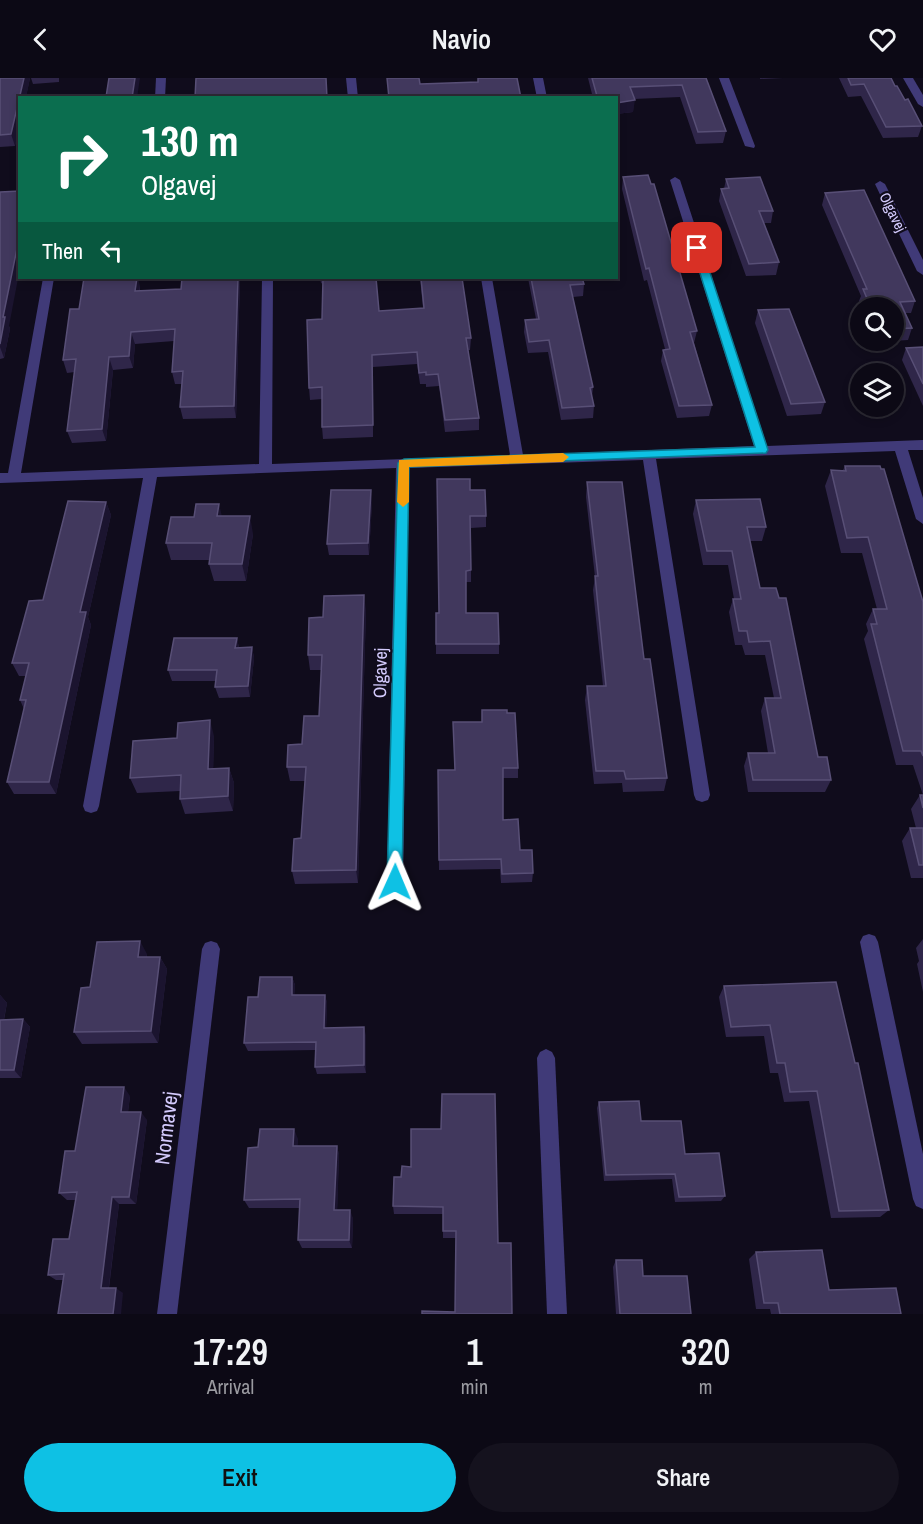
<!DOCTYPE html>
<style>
:root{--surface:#0c0915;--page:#15121e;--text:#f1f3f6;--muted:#9a9aa0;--line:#2c2a34;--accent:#0ec1e4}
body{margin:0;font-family:"Archivo Narrow",sans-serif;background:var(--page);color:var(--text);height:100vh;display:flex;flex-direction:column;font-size:22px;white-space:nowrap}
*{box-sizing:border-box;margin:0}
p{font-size:20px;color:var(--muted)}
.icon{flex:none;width:33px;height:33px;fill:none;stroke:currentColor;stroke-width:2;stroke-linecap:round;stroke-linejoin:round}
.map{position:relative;height:1236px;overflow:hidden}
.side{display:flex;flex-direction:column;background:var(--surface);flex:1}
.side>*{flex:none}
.top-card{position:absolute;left:18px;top:18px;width:600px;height:183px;border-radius:0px;box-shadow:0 3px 9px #0003,0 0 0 2px var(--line);background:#0b6e4f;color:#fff;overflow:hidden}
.fabs{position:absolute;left:850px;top:219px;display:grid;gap:12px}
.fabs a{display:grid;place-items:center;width:54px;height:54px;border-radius:50%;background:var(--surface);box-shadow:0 3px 9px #0003,0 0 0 2px var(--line);font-size:30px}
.pin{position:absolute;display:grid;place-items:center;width:51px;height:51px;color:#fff;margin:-26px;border-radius:12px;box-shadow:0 3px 9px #0006}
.me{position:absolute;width:66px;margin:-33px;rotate:1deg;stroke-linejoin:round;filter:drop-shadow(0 0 4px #0008)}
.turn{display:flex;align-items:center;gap:21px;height:126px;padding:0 24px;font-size:27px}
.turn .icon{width:78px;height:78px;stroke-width:2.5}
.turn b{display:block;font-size:42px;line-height:51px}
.then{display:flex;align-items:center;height:57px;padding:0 24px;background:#0003;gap:12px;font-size:22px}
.eta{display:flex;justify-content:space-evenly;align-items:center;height:102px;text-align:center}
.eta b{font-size:36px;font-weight:600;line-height:42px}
.cta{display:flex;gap:12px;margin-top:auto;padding:12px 24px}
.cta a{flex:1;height:69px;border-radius:36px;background:var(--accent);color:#111;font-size:24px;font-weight:600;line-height:69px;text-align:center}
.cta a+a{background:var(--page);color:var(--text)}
header{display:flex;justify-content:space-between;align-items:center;height:78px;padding:0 24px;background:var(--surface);font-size:27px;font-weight:600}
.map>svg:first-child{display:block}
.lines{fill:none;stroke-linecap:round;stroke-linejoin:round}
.minor{fill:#403a78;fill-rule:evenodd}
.wall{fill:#2f2649}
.shaded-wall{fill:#1b142f}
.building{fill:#41385d;stroke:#584f76;stroke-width:1.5}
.route{fill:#0ec1e4;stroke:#097d94;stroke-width:1.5}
.slow{fill:#f59e0b}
.labels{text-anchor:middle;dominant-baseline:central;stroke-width:4.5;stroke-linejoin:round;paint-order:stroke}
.far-street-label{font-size:15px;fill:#d3cafc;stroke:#100c1c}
.street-label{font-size:18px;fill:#d3cafc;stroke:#100c1c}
.near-street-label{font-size:21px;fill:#d3cafc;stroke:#100c1c}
</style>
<header><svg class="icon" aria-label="back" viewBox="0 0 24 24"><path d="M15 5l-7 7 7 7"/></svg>Navio<svg class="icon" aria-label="heart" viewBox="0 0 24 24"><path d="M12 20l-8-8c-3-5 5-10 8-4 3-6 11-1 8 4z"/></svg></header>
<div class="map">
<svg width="923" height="1236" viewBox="0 0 923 1236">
<rect width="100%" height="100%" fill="#100c1c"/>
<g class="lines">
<g class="minor">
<path d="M156 0H166L165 20H155Z"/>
<path d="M346 0H356L358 20H348Z"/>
<path d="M533 0H543L547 20H537Z"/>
<path d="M719 0H729L755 68 754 70 745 68Z"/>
<path d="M903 0H913L923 17V29L918 26Z"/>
<path d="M675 99 680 102 767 368 923 362V372H908L923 420V446L916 441 895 373 656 381 710 717 708 722 702 724 696 722 694 717 643 382 409 390 403 804 401 809 395 812 389 809 387 804 396 390 157 399 99 728 97 733 91 735 85 733 83 728 143 400 0 405V395H8L43 200H54L21 395 259 386 262 200H273L272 386 510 377 481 200H492L523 377 754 368 670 102Z"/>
<path d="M880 103 885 106 923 182V197L917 193 875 106Z"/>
<path d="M869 856 875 858 878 864 923 1076V1131L916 1128 913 1121 860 864 863 858Z"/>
<path d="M211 863 217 865 220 871 177 1236H157L202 871 205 865Z"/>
<path d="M546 971 552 974 555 980 567 1236H547L537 980 540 974Z"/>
</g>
</g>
<g class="wall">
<path d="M0 0H30L15 68 0 69Z"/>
<path d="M31 0H59V4L33 6Z"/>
<path d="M588 0H706L726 53 723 65 696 66 680 19 634 21 633 34 616 36V20H593Z"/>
<path d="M760 0H783L760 1Z"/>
<path d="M839 0H891L895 8 905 22 922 48 918 59 883 60 861 18 848 19Z"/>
<path d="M623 99 697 253 694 265 712 327 709 338 677 340 661 283 663 272 665 271 647 202 644 203 622 111Z"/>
<path d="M726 101 773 133 771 145H764L779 184 776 197 746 198 719 123 721 111H724Z"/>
<path d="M0 114 9 248 10 251 4 280 0 281Z"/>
<path d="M825 115 915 223 911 235H905L912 250 908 262 877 264 876 262H894V230H862L859 223 861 218 822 127Z"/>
<path d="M240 200 236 340 183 341 180 329 182 306H175L172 294 174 263 135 266 133 290 113 292 106 363 72 365 67 353 75 294 67 295 63 282 79 231 140 208V213L181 211Z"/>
<path d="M320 200H376L379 233 423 230 420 200 471 260 470 272H468L479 340V352L445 354 439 308 426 309V306H420L417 286 373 289V359L323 361 322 349V321L310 322 309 310 322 241 323 206 321 205Z"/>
<path d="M528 200H582L584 206 583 218 573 219 593 309 592 319 594 328 593 340 561 342 548 274 528 275 524 254 525 242 536 241Z"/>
<path d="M758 232 825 324 821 336 787 338 755 245Z"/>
<path d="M923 269V328L902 282 906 270Z"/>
<path d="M845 388 923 524V800H911L902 763 910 750H916L911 731 920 717H923L913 687H896L864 561 868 553 866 546 873 531H877L862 475H841L825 408 831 392H843Z"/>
<path d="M587 404 644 581 667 700 664 713 623 714 622 705 594 706 585 622 587 608H603L593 512 595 499 586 419Z"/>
<path d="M470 412 486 438V449L471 450V504H466V535L499 566V576H436V535H439Z"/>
<path d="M696 422 766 449 762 463H750L760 510 818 679 831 702 825 714H748L744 688 748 675H768L761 633 765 620H774L765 577H745L742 567H735L729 534 733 521H734L728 487H703L693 436Z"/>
<path d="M106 424 111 437 88 539 91 547 56 716H14L7 704 24 631 20 622 26 598H19L12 585 43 522Z"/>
<path d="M372 424 369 477H329L327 466Z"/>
<path d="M222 438 253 456 246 503H214L209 486 210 482H171L166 465Z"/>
<path d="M366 532 358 805 295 806 292 793 301 760 305 703H290L287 689 302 666 319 638 321 592H310L308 577 323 539Z"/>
<path d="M237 560 239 570 252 569 254 580 250 619 219 620 215 609 216 603H172L168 592Z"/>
<path d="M482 632 518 690V700H503V742L533 795 532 804 501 805 500 791 439 792 438 692H454L482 644Z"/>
<path d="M214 658 213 691 229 690 234 705 233 733 185 736 180 721V713L137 715 130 700Z"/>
<path d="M923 861V914L917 886 919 883 916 870Z"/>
<path d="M147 876V879H160L167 891 158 965 82 966 74 954 90 909Z"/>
<path d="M292 899 295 907 294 917H325L327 925 326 950 366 957V995L317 996 315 989V972L248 973 244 965 258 919Z"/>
<path d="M836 904 889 1132 880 1139 831 1140 809 1023 784 1024 778 995H770L764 958 726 959 719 919 724 908Z"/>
<path d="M0 917 7 925 4 942 23 941 30 949 21 1000H0Z"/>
<path d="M130 1018 128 1034 147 1042 136 1126H119L109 1210 123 1215 63 1202H56L48 1197 69 1161 76 1122H67L59 1115 75 1073Z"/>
<path d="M599 1024 641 1043 685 1076 725 1118 721 1123 675 1124 672 1101 604 1103 597 1030Z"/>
<path d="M298 1061 297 1068H337L339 1077 337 1132 353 1140 352 1170H302L298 1162 300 1130H249L244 1122 258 1069Z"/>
<path d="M401 1099 498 1165 512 1236 455 1234 456 1160H443V1136H394L393 1128Z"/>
<path d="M756 1174 829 1212 901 1236H771L770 1231H756L749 1181Z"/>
<path d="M616 1182 643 1198 691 1236H616L613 1189Z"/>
</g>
<g class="shaded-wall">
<path d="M24 0H30L26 20H20V47L15 68 11 56Z"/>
<path d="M135 0H140L137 20H132Z"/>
<path d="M635 22 633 34 616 36V25Z"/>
<path d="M20 156V190L9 248 10 251 4 280 0 269 3 239Z"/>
<path d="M137 200H138L140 208 138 225 135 213Z"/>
<path d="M238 200H240L236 340 234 328Z"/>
<path d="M131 254 135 266 133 290 129 278Z"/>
<path d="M372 277 373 289V359V347Z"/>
<path d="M109 279 113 292 106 363 102 351Z"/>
<path d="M371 412 372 424 369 477 368 465Z"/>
<path d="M106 424 111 437 88 539 91 547 56 716 49 704 80 534Z"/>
<path d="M219 426 223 443 217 438Z"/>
<path d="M250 438 253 456 246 503 242 486Z"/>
<path d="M364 517 366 532 358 805 356 792Z"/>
<path d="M237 560 239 571 235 570Z"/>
<path d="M252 569 254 580 250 619 248 608Z"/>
<path d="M210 642 214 658 213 706 208 691Z"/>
<path d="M229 690 234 705 233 733 228 718Z"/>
<path d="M140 863 147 876 145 892 138 879Z"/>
<path d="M160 879 167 891 158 965 151 953Z"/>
<path d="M292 899 295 907 294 926 292 917Z"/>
<path d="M0 917 7 925 2 950 0 948Z"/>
<path d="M325 917 327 925 326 958 324 950Z"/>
<path d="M23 941 30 949 21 1000 14 992Z"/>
<path d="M364 949 366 957V995L364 987Z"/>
<path d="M124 1009 130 1018 127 1042 121 1034Z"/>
<path d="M141 1034 147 1042 136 1126 129 1119Z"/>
<path d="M294 1051 298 1061 297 1078 293 1068Z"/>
<path d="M337 1068 339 1077 337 1140 334 1132Z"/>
<path d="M112 1119 119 1126 108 1215 101 1210Z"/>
<path d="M350 1132 353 1140 352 1170 349 1162Z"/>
<path d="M116 1210 123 1215 121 1236H113Z"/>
</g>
<g class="building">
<path d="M0 0H24L11 56 0 57Z"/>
<path d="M109 0H135L132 20H96L106 19Z"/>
<path d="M196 0H326L327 20H195Z"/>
<path d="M387 0H419L420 6 478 4V0H517L521 20H389Z"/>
<path d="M592 0H706L726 53 698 54 682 7 630 9 635 22 616 25V20H602L601 18H597Z"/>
<path d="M848 0H891L895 8H897L905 22 908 21 922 48 886 49 864 6 851 7Z"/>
<path d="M648 97 651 106H654L697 253 690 254 712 327 679 328 663 272 670 271 649 190 646 191 623 99Z"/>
<path d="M760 99 773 133H759L779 184 749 186 721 111 729 110 726 101Z"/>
<path d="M864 112 915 223 900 224 912 250 894 251V230H871L863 211H867L825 115Z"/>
<path d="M20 113V156L3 239H5L0 266V114Z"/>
<path d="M84 200H137L135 213 181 211 182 200H238L234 328 180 329 183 293 172 294 175 251 131 254 129 278 109 279 102 351 67 353 76 281 63 282 70 231H79Z"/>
<path d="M323 200H376L379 233 424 230 421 200H462L471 260H466L479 340 445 342 438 296 426 297V294L419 295 417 274 372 277 373 347 322 349V309L309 310 307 242 322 241Z"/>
<path d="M531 200H582L584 206 570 207 593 309 590 310 594 328 562 330 549 262 529 264 525 242 539 241Z"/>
<path d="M789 231 825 324 791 326 758 232Z"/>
<path d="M923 269V306L906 270Z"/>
<path d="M845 388H880L881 391H884L923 524V678L921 673H903L871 546H877L873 531H887L868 459 847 460 831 392 846 393Z"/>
<path d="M437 401H470V412H485L486 438H470L471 492 466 493V535H498L499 566H436V535H439Z"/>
<path d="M587 404H622L644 581H650L667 700 626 701 624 693H596L587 608H606L595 498H598Z"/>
<path d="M331 412H371L368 465 327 466Z"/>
<path d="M760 421 766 449H747L760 510H776L779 520H786L818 679H827L831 702H753L748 675H775L765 620H781L770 563 749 564 747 553H739L733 521H741L732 473H707L696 422Z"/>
<path d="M68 423 106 424 80 534H86L49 704H7L26 622H20L29 585H12L29 523 43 522Z"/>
<path d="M196 426H219L217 438H250L242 486H209L212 465H166L171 439H194Z"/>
<path d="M364 517 356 792 292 793 294 761 301 760 306 689H287L288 667 302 666 304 638H319L322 577H308L309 540 323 539 324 518Z"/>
<path d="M174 560H237L235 570 252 569 248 608 215 609 217 592H168Z"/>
<path d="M482 632H507V635H515L518 690H503V742L518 741 520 772H532L533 795 502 796 501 781 439 782 438 692H455L453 644H482Z"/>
<path d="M210 642 208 691 229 690 228 718 180 721 181 697 130 700 133 663 177 660 178 645Z"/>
<path d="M920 717H923V730Z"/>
<path d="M910 750H923V787H919Z"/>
<path d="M140 863 138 879H160L151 953 74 954 81 910 90 909 97 864Z"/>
<path d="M260 899H292V917H325L324 950 364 949V987L315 989 316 964 244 965 248 919H258Z"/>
<path d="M836 904 855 985H858L889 1132 839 1133 817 1013 790 1014 785 985H777L770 947 731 949 724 908Z"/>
<path d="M23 941 14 992H0V942Z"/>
<path d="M86 1009H124L121 1034H141L129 1119H112L101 1210H116L113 1236H58L64 1196 48 1197 53 1161H69L77 1114 59 1115 65 1073H75Z"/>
<path d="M442 1016H495L498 1165H511L512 1236H422V1233L455 1234 456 1153H443V1129L393 1128 394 1099H401L402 1088 411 1089V1051H441Z"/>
<path d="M639 1023 641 1043H681L685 1076 719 1075 725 1118 679 1119 675 1096 606 1097 599 1024Z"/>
<path d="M260 1051H294L293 1068H337L334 1132H350L349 1162H298L300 1121 244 1122 248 1070 258 1069Z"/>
<path d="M822 1172 829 1212 896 1210 901 1236H780L778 1225H764L756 1174Z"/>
<path d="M616 1182H642L643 1198H687L691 1236H620Z"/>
</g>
<path class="route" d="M697 167 702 170 768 372 766 375 409 389 402 804 400 809 395 811 389 809 387 804 398 385 404 381 755 369 692 170Z"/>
<path class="slow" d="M563 375 569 379 563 384 409 389V424L403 429 397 424 399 382Z"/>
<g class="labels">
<g class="far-street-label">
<text transform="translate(893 134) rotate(64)">Olgavej</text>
</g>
<g class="street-label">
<text transform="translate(380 595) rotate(-89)">Olgavej</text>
</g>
<g class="near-street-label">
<text transform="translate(166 1050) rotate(-83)">Normavej</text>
</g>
</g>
</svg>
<div class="fabs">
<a><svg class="icon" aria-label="search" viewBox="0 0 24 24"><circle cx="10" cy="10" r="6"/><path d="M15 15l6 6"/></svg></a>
<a><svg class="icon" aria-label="layers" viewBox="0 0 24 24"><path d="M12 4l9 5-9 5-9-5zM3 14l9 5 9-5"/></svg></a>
</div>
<div class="pin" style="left:697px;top:170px;background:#d93025"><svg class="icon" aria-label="arrive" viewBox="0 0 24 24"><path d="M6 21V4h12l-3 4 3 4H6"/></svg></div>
<svg class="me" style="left:395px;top:804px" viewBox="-20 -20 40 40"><path d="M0-17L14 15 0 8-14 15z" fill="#0ec1e4" stroke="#fff" stroke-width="4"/></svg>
<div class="top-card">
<div class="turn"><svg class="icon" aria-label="right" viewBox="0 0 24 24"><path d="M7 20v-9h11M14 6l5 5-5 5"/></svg><div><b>130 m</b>Olgavej</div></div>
<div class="then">Then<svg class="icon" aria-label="left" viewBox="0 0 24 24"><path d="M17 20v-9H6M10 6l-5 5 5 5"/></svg></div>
</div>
</div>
<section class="side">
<div class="eta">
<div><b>17:29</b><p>Arrival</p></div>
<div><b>1</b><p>min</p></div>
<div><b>320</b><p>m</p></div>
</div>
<div class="cta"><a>Exit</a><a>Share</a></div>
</section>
